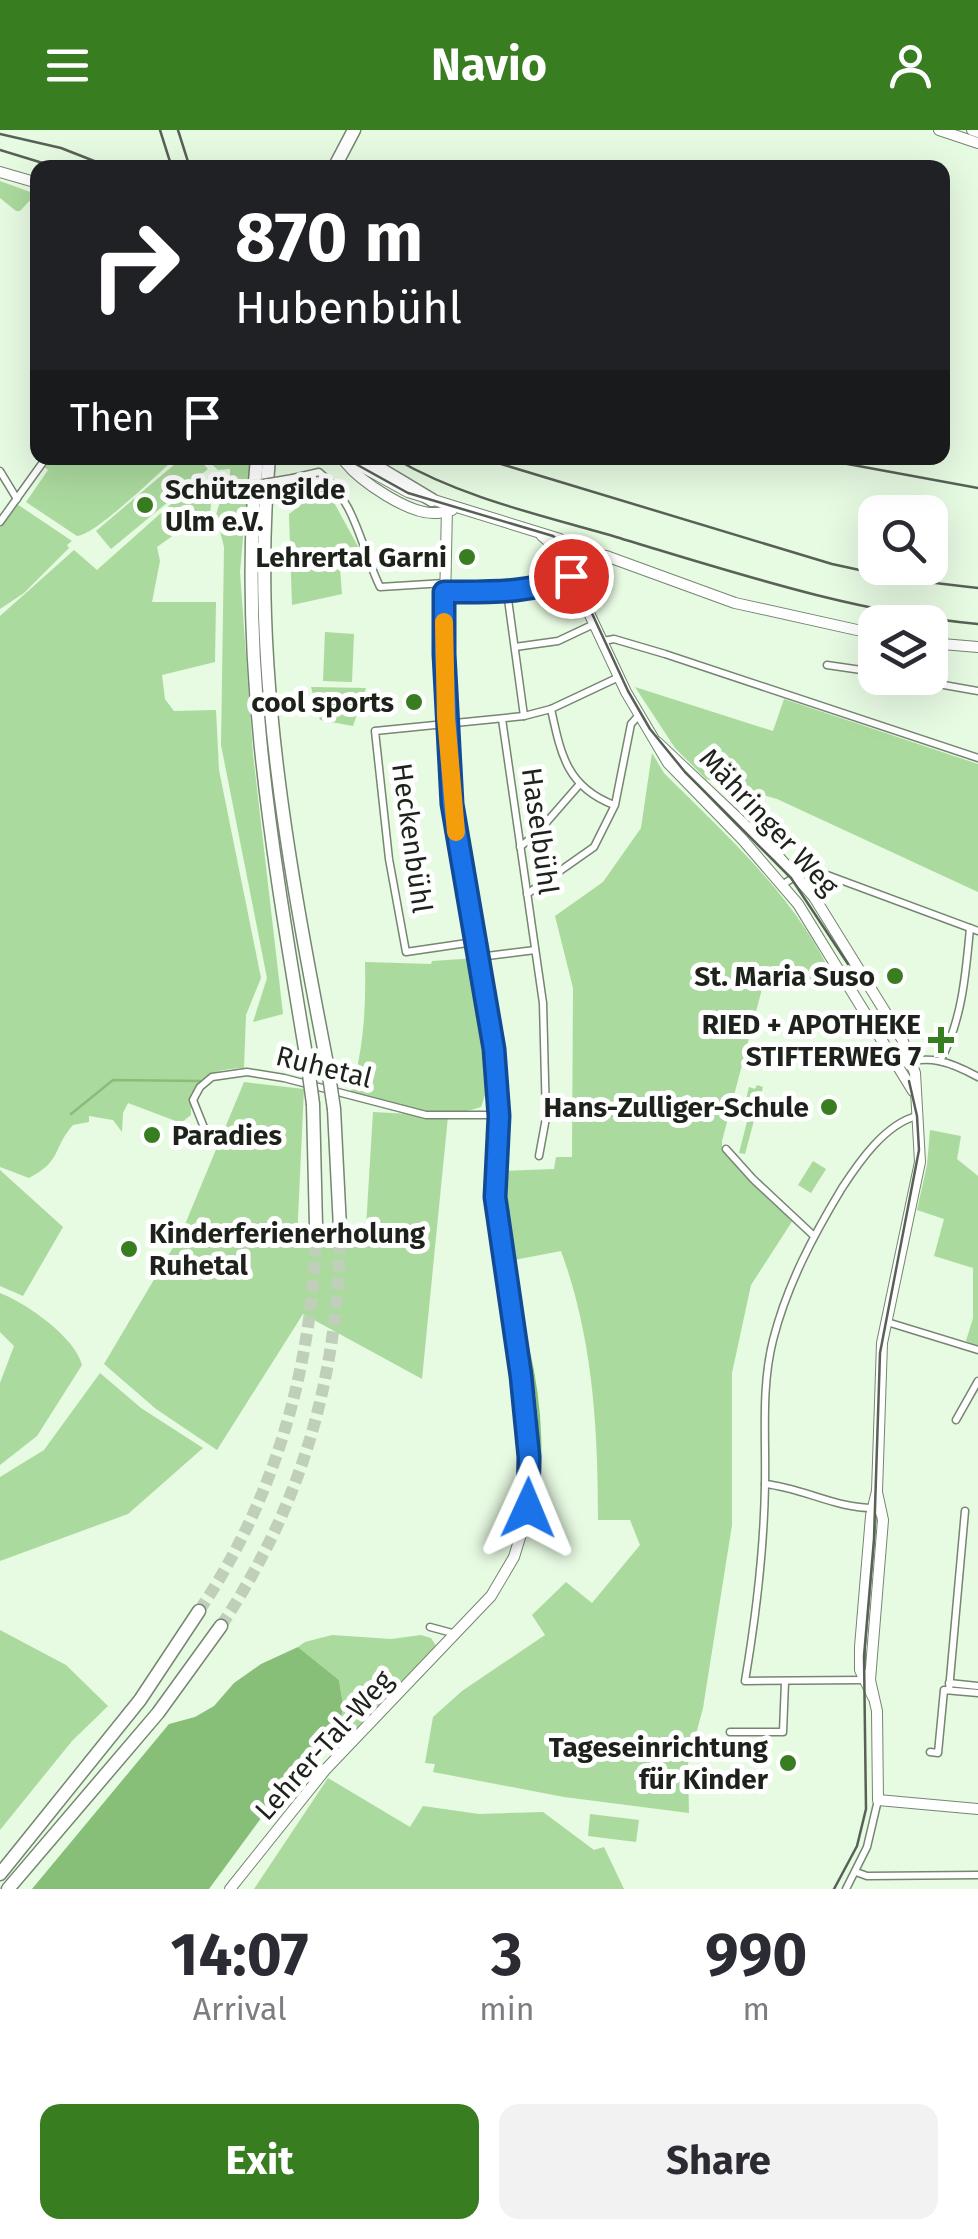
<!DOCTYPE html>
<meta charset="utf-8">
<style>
:root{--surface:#fff;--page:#f2f2f3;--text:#2b2b33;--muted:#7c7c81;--accent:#387d20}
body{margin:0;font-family:"Fira Sans",sans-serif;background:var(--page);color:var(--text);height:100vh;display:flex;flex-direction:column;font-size:38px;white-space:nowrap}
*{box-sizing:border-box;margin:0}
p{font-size:32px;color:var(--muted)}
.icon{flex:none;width:55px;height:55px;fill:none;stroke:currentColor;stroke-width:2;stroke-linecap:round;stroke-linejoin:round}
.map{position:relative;height:1759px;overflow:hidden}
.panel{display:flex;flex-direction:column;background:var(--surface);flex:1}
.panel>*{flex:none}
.top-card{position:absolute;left:30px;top:30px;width:920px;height:305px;border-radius:20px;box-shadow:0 10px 40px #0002;background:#202124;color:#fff;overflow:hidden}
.controls{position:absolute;left:858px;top:365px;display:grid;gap:20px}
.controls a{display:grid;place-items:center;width:90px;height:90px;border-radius:20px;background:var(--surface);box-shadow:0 10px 40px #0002;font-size:50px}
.pin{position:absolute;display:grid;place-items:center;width:85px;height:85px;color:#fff;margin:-42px;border:5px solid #fff;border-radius:50%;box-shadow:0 2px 10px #0007}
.me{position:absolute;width:110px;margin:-55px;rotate:1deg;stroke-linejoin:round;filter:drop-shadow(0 0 8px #0008)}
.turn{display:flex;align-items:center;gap:35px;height:210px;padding:0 40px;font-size:45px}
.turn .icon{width:130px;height:130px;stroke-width:2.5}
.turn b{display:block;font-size:70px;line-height:85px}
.then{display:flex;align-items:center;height:95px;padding:0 40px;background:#0003;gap:20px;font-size:38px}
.eta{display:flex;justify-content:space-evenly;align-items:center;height:170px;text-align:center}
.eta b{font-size:60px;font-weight:700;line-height:70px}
.cta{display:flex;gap:20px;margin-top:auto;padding:20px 40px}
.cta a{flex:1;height:115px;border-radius:20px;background:var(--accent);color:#fff;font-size:40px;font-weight:700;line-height:115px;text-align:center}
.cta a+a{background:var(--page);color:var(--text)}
header{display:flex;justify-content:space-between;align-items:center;height:130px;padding:0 40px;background:var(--accent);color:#fff;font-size:45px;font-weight:700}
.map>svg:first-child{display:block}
.green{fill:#abda9e}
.water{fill:#88bf78}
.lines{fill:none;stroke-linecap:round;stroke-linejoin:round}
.stream{stroke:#88bf78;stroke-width:2.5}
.highway-tunnel{stroke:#bfcfba;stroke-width:12;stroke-dasharray:12 6;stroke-linecap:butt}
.street-casing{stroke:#758671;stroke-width:9}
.secondary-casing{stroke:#758671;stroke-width:12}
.primary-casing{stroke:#758671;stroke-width:12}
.highway-casing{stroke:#758671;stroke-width:15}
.street{stroke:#fff;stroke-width:6}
.secondary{stroke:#fff;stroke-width:10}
.primary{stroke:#fff;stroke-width:10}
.highway{stroke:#fff;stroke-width:12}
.tram{stroke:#586155;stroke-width:2.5}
.rail{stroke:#586155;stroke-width:2.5}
.street-bridge-casing{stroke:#758671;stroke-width:9;stroke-linecap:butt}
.highway-bridge-casing{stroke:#758671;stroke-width:15;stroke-linecap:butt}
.street-bridge{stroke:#fff;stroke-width:6}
.highway-bridge{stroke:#fff;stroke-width:12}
.route-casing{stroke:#114b97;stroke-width:25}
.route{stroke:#1a73e8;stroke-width:18}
.slow{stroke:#f59e0b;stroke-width:18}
.poi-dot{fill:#387d20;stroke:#fff;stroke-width:4}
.labels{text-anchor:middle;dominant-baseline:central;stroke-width:10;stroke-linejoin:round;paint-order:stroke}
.poi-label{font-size:28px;font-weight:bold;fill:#1d231b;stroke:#fff;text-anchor:end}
.street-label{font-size:28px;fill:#1d231b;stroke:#fff}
</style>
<header><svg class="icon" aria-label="menu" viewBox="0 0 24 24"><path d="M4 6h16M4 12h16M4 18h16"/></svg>Navio<svg class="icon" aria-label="person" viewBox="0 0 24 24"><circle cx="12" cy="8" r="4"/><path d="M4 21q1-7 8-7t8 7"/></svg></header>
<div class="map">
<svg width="978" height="1759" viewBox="0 0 978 1759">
<rect width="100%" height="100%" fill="#e7fae2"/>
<g class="green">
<path d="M0 51 36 64 20 81H16L0 68Z"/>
<path d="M50 328H176C158 343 96 405 77 406L26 372 48 340 44 337Z"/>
<path d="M182 328H198L208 339 111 419 96 401Z"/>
<path d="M205 328H250L240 442 253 624 283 884 253 892 267 848 221 615 224 417 216 385 221 368 230 363V339L218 340Z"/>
<path d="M206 349 212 357 210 388 178 402 157 417 160 431 152 472H216L215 532 162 545 165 569 174 581 216 580 219 640 261 848 246 885 244 938C210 939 189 948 191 985L181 993 128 973 123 983 122 1002 113 990 89 986V992L73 995C52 1019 62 1031 29 1048L0 1037V486L74 420 97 440 198 350Z"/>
<path d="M325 356 360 420 339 426 342 464 292 475 289 384Z"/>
<path d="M17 374 72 411 67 415 69 418 24 463 0 479V397Z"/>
<path d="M325 502 354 504 352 552 323 551Z"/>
<path d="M311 557 366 558 353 596 320 590Z"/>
<path d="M635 557 773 601 784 569 978 634V762L777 669 706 649 675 618Z"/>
<path d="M652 623 664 643C731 710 802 772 839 861L768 836 722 1011V1020L793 1090 751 1155 732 1243V1395L703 1578 688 1634 689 1683 564 1667 433 1642 435 1634 425 1633 433 1587 462 1561 545 1505 532 1485 566 1452 592 1473 640 1415 630 1390H598C598 1299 593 1208 561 1121L514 1130 502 1067 501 1041 554 1039 556 1027H572L573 858 555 786 603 752 641 698Z"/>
<path d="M477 828C484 876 500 930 481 977 439 992 391 973 351 961 364 918 366 877 365 832L431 834 432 831Z"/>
<path d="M244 952 304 959 297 1110 365 1113 373 982 448 986 422 1249 303 1184 217 1320 156 1279 104 1234 181 1104Z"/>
<path d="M757 955 763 957 745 1024 739 1023 752 972 746 990 741 989 749 957 755 959Z"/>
<path d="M930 1000 961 1006 957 1029 978 1046V1217L966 1211 973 1188V1138L934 1126 944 1089 917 1080 927 1035Z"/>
<path d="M813 1031 826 1039 811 1063 798 1055Z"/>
<path d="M0 1040 63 1097 23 1166 0 1156Z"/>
<path d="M0 1163C26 1173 75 1207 82 1235L37 1306 0 1335V1253L14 1216 0 1202Z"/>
<path d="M100 1243 141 1278 203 1318 128 1384 0 1431V1347L44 1320Z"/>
<path d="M0 1500 66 1535 108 1576 72 1611 0 1700Z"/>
<path d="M332 1505 391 1509 421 1505 431 1508 436 1516 346 1609 339 1606 343 1575 339 1550 298 1517 305 1512Z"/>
<path d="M328 1648 410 1697 423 1676 479 1684 543 1682 594 1720 604 1717 624 1759H254Z"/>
<path d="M590 1684 639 1690 636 1712 588 1706Z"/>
</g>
<path class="water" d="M298 1517 339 1550 343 1575 339 1606 273 1672 209 1759H32L169 1594 195 1587 214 1576 234 1553 261 1534Z"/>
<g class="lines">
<g class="stream">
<path d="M71 984 113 950 200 951"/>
<path d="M522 1196C540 1256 544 1319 537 1381"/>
</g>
<g class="highway-tunnel">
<path d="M199 1481C276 1367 314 1233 316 1096"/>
<path d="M221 1496C303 1372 339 1246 340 1098"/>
</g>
<defs>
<g id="street">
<path d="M0 341 17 369"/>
<path d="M293 348 319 342C356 371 361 418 380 457L445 453"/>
<path d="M0 392 46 328"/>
<path d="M445 462C489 462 530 464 571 446"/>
<path d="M507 462 524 586"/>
<path d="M603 511 614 509 665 524 978 628"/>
<path d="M515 517 558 511 594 494"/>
<path d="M827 535 875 542"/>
<path d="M904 548 978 561"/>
<path d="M551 579C561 625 567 657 614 675"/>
<path d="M502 589 543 873 546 988 539 1026"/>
<path d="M520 717 538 702 579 655"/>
<path d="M782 755 799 744 819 742 978 801"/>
<path d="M527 764 594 717 615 675 631 594 639 585"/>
<path d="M474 812 406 822 389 729 375 601 524 586 551 579 619 547"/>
<path d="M479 827 535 820"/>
<path d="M940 931C962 892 966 842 970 798"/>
<path d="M898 936C927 923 951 932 978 947"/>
<path d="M209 1010 193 970 200 957 212 947 247 942 284 948 426 985H499"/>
<path d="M726 1019 753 1049 814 1106"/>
<path d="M887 1192 978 1220"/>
<path d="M956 1290 978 1251"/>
<path d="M765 1354C804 1358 836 1379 876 1378"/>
<path d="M430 1497 456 1504"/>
<path d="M864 1550 745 1551C756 1486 764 1420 765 1354 766 1305 761 1258 773 1210 787 1155 813 1106 842 1058 859 1032 885 994 917 986"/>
<path d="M949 1553 978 1556"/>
<path d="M949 1560 965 1381"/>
<path d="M730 1602H783L785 1552"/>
<path d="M930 1622 938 1623 944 1560 978 1563"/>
<path d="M856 1742 867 1746 978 1745"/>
<path d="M846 1759 867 1717 878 1670"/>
</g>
<g id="secondary">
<path d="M0 42 38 53"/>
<path d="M346 328 408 362 560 409 571 421 582 456"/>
<path d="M345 332C361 352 410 385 436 383 441 383 447 381 452 380"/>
<path d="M542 406 560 421 626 562 668 633 743 710 798 774 913 961"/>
<path d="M564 430 585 424 606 426 735 473 875 504"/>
<path d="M930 513 978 517"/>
<path d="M657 612 778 726 814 767 902 909 915 943 920 1032 882 1213 877 1361 871 1386 860 1517V1540L873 1567"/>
<path d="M877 1362 883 1390 870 1550 877 1581 878 1670 978 1679"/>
<path d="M230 1759 326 1639 491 1466 514 1427 529 1378V1327L517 1210 495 1067 499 985 494 919 451 674 444 524 447 376"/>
</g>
<g id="primary">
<path d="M939 0 978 13"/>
<path d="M972 0 978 2"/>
</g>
<g id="highway">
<path d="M334 38 354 0"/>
<path d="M257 328C237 532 275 736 308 937"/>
<path d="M269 328C250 533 289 738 328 939"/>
<path d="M362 328 432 370"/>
<path d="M313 974 316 1096"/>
<path d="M334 979 340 1098"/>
<path d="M0 1744 140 1570 199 1481"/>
<path d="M8 1759 158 1583 221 1496"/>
</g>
</defs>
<use href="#street" class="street-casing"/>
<use href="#secondary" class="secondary-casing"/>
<use href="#primary" class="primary-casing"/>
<use href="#highway" class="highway-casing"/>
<use href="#street" class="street"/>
<use href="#secondary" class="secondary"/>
<use href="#primary" class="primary"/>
<use href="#highway" class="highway"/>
<g class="tram">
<path d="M345 328 408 363 553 406 571 421 589 477 628 561 650 599 685 642 791 748 848 834"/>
<path d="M834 1759 857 1716 866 1679 864 1526 874 1409 880 1223 919 1020 917 986 909 951"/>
</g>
<g class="rail">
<path d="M160 0 172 38"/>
<path d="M178 0 190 38"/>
<path d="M0 4 61 18 112 38"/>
<path d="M0 20 59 38"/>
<path d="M394 328C462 368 541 385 616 407 736 443 853 482 978 494"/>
<path d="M481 328 832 434 901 449 978 458"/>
<path d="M815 328 978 358"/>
</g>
<defs>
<path id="street-bridge" d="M233 358 293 348"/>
<g id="highway-bridge">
<path d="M308 937 313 974"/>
<path d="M328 939 334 979"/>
</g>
</defs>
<use href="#street-bridge" class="street-bridge-casing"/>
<use href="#highway-bridge" class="highway-bridge-casing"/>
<use href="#street-bridge" class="street-bridge"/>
<use href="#highway-bridge" class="highway-bridge"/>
</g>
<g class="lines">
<defs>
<path id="route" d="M528 1378 529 1327 521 1246 495 1067 499 986 494 919 452 674 444 524V462C488 462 530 464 571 446"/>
</defs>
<use href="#route" class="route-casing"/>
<use href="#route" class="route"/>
<path class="slow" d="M444 492 446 587 456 702"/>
</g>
<g class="poi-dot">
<circle cx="145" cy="375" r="10"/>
<circle cx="467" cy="427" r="10"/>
<circle cx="414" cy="572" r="10"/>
<circle cx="895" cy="846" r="10"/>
<path d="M936 895h10v10h10v10h-10v10h-10v-10h-10v-10h10z"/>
<circle cx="829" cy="977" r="10"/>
<circle cx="152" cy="1005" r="10"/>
<circle cx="129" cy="1119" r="10"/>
<circle cx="788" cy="1633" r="10"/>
</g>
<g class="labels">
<g class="poi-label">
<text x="165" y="359" text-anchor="start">Schützengilde<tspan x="165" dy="32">Ulm e.V.</tspan></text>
<text x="447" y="427">Lehrertal Garni</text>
<text x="394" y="572">cool sports</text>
<text x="875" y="846">St. Maria Suso</text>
<text x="921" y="894">RIED + APOTHEKE<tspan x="921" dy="32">STIFTERWEG 7</tspan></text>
<text x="809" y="977">Hans-Zulliger-Schule</text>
<text x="172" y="1005" text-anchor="start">Paradies</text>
<text x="149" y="1103" text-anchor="start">Kinderferienerholung<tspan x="149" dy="32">Ruhetal</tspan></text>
<text x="768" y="1617">Tageseinrichtung<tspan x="768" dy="32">für Kinder</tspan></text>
</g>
<g class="street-label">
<text transform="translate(769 692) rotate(47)">Mähringer Weg</text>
<text transform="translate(540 701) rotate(82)">Haselbühl</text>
<text transform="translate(412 708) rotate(82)">Heckenbühl</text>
<text transform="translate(324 937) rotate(14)">Ruhetal</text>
<text transform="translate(324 1615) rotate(-48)">Lehrer-Tal-Weg</text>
</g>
</g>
</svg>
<div class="controls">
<a><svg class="icon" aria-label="search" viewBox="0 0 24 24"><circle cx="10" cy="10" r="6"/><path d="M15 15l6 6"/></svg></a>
<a><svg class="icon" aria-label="layers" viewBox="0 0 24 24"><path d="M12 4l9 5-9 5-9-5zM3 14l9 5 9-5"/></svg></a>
</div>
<div class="pin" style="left:571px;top:446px;background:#d93025"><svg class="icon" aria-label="arrive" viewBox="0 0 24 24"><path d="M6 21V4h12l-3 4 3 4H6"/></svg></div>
<svg class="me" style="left:528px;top:1378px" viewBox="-20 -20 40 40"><path d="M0-17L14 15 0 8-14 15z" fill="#1a73e8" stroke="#fff" stroke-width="4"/></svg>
<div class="top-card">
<div class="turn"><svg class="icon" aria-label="right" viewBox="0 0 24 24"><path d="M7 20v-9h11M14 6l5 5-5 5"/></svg><div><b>870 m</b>Hubenbühl</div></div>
<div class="then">Then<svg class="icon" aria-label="arrive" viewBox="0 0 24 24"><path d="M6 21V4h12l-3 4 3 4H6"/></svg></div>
</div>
</div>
<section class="panel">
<div class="eta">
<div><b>14:07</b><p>Arrival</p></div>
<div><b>3</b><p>min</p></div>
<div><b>990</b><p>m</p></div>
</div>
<div class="cta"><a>Exit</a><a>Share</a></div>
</section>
